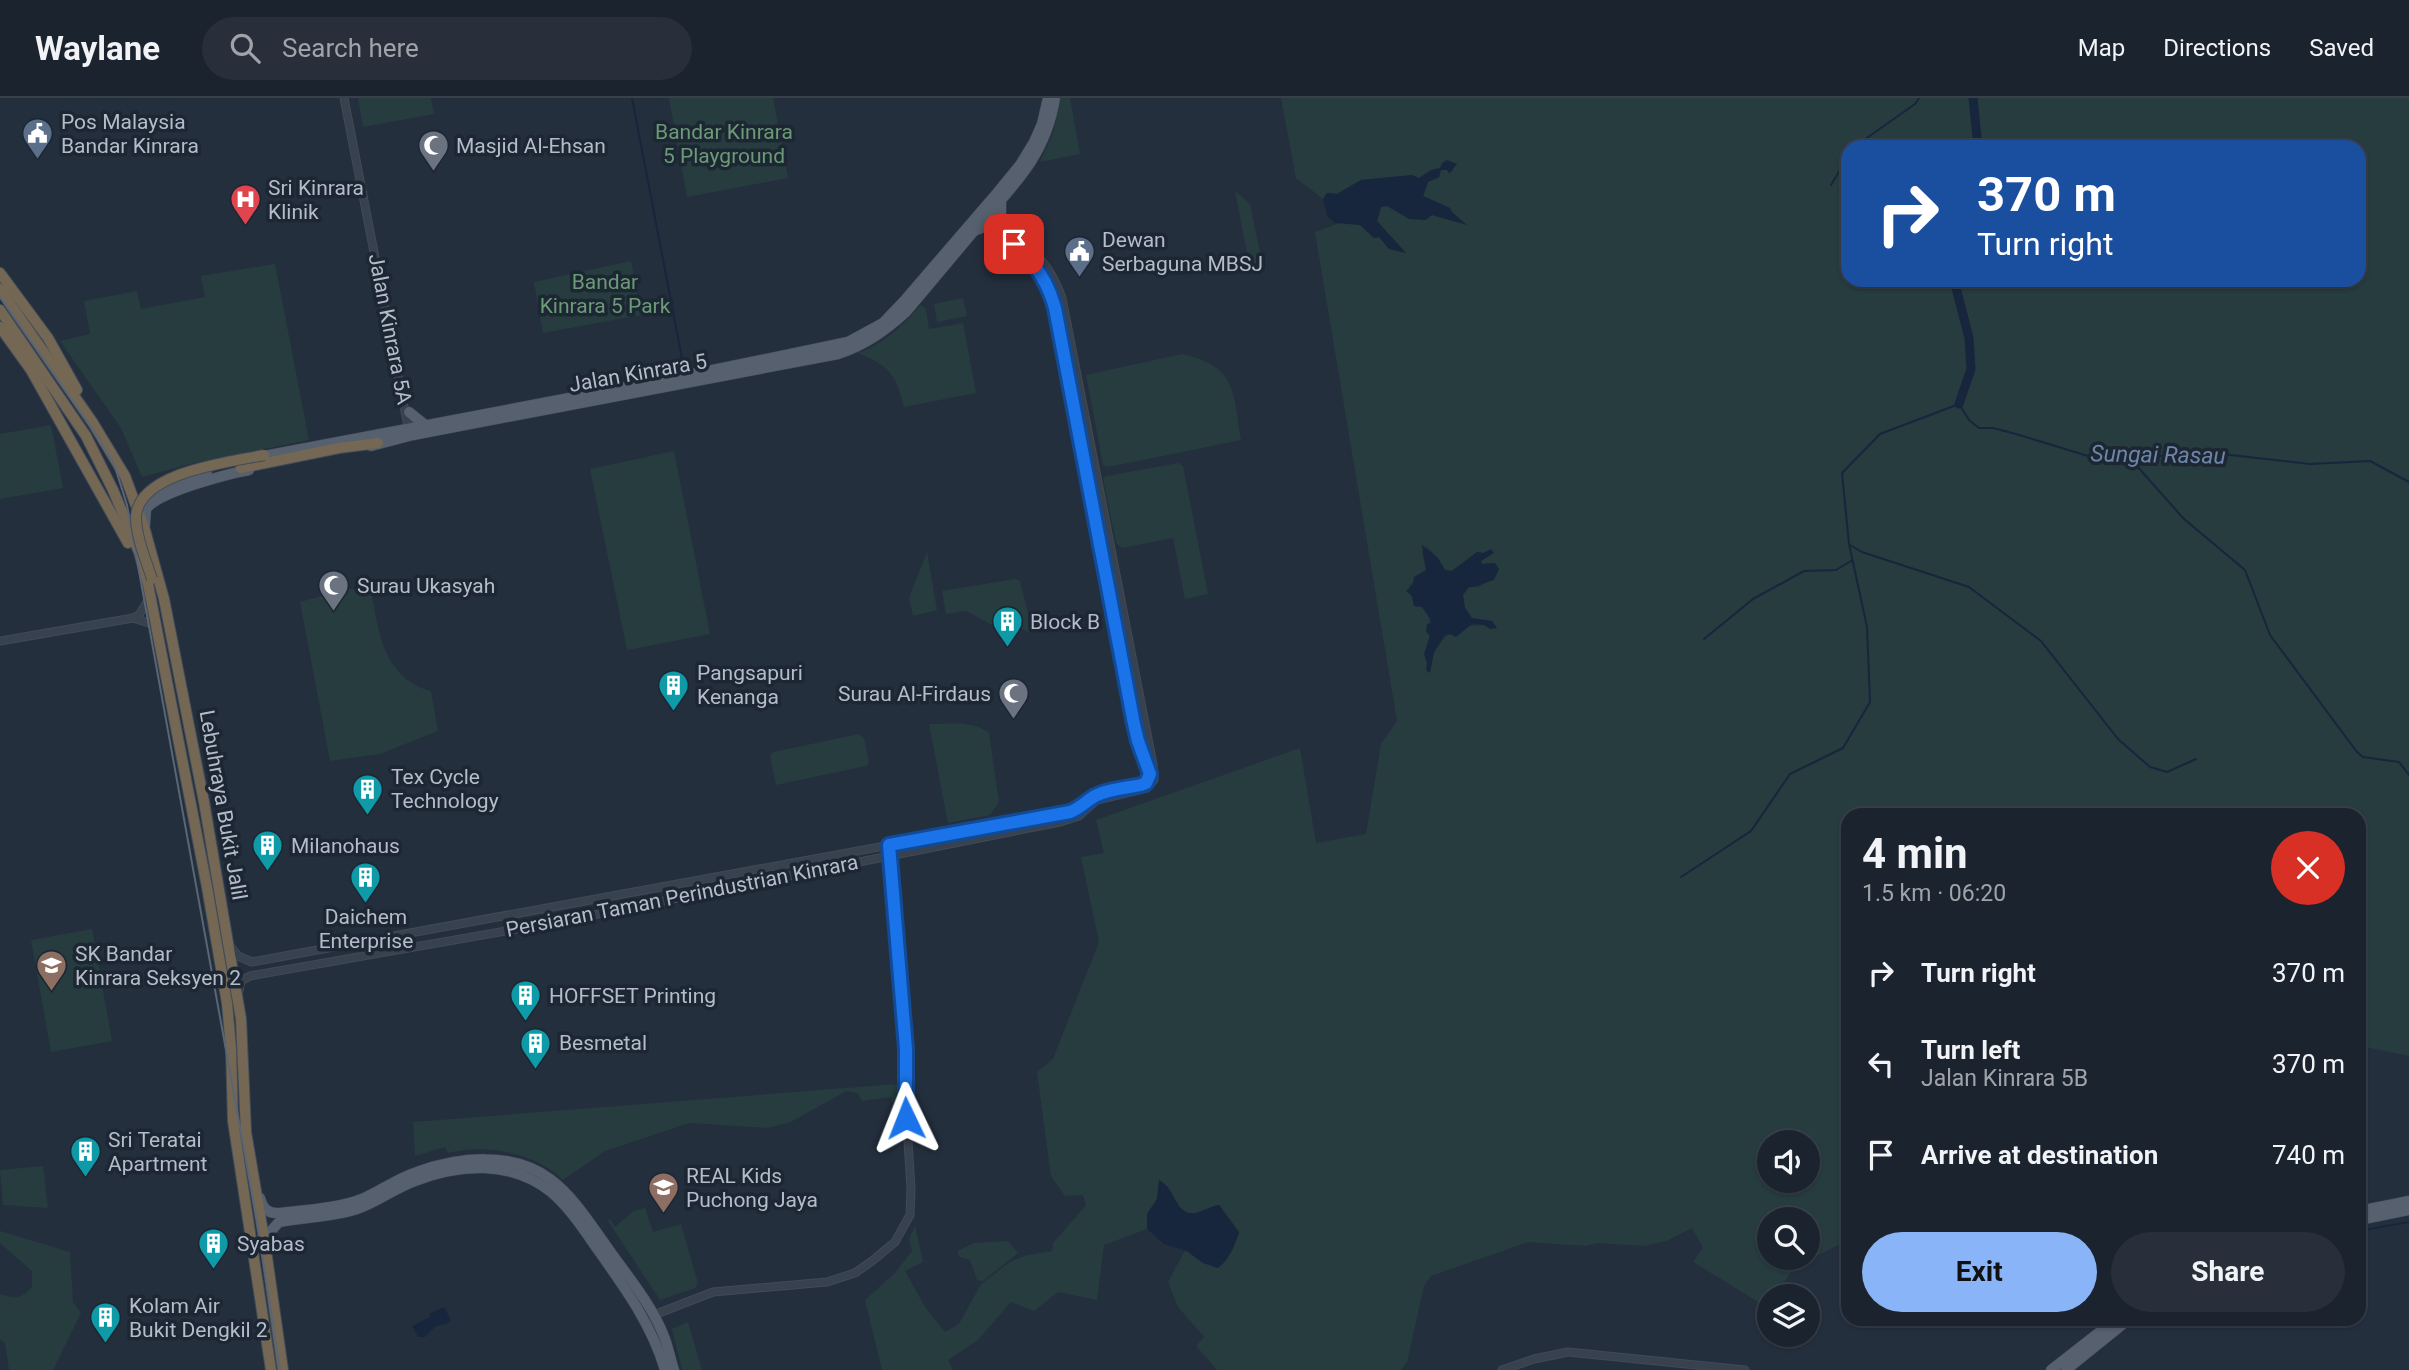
<!DOCTYPE html>
<meta charset="utf-8">
<style>
:root{--surface:#1b232e;--page:#282f3a;--text:#f1f3f6;--muted:#a0a4aa;--line:#39404a;--accent:#8ab4f8}
body{margin:0;font-family:Roboto,sans-serif;background:var(--page);color:var(--text);height:100vh;display:flex;flex-direction:column;font-size:26px;white-space:nowrap}
*{box-sizing:border-box;margin:0}
p{font-size:23px;color:var(--muted)}
.icon{flex:none;width:38px;height:38px;fill:none;stroke:currentColor;stroke-width:2;stroke-linecap:round;stroke-linejoin:round}
.map{position:relative;flex:1;overflow:hidden}
.details{position:absolute;left:1841px;top:710px;width:525px;height:518px;display:flex;flex-direction:column;background:var(--surface);border-radius:21px;box-shadow:0 2px 5px #0004,0 0 0 2px var(--line)}
.details>*{flex:none}
.hud{position:absolute;left:1841px;top:42px;width:525px;height:147px;border-radius:21px;box-shadow:0 2px 5px #0004,0 0 0 2px var(--line);background:#1a4fa0;color:#fff;overflow:hidden}
.buttons{position:absolute;left:1757px;top:1032px;display:grid;gap:14px}
.buttons a{display:grid;place-items:center;width:63px;height:63px;border-radius:50%;background:var(--surface);box-shadow:0 2px 5px #0004,0 0 0 2px var(--line);font-size:35px}
.pin{position:absolute;display:grid;place-items:center;width:60px;height:60px;color:#fff;margin:-30px;border-radius:14px;box-shadow:0 4px 10px #0006}
.me{position:absolute;width:77px;margin:-38px;rotate:358deg;stroke-linejoin:round;filter:drop-shadow(0 0 5px #0008)}
.turn{display:flex;align-items:center;gap:24px;height:147px;padding:0 21px;font-size:32px}
.turn .icon{width:91px;height:91px;stroke-width:2.5}
.turn b{display:block;font-size:49px;line-height:60px}
.round{display:grid;place-items:center;flex:none;width:74px;height:74px;border-radius:37px;background:var(--page)}
.overview{display:flex;align-items:center;justify-content:space-between;height:119px;padding:0 21px}
h1{font-size:42px;font-weight:700;line-height:52px}
.action{display:flex;gap:14px;margin-top:auto;padding:14px 21px}
.action a{flex:1;height:80px;border-radius:42px;background:var(--accent);color:#111;font-size:28px;font-weight:700;line-height:80px;text-align:center}
.action a+a{background:var(--page);color:var(--text)}
ul{padding:0;list-style:none}
li{display:flex;align-items:center;gap:21px;height:91px;padding:0 21px}
li div{flex:1}
li b{display:block;font-size:26px}
li em{font-style:normal}
header{display:flex;align-items:center;gap:42px;box-sizing:border-box;height:98px;padding:0 35px;background:var(--surface);border-bottom:2px solid var(--line)}
header strong{font-size:33px}
nav{display:flex;gap:38px;margin-inline-start:auto;font-size:24px}
.search{width:490px;height:63px;background:var(--page);display:flex;align-items:center;gap:18px;box-sizing:border-box;padding:0 24px;border-radius:38px;color:var(--muted);font-size:26px}
.map>svg:first-child{display:block}
.green{fill:#263c3f;fill-rule:evenodd}
.water{fill:#17263c}
.lines{fill:none;stroke-linecap:round;stroke-linejoin:round}
.stream{stroke:#17263c;stroke-width:2}
.river{stroke:#17263c;stroke-width:9}
.minor-casing{stroke:#414a57;stroke-width:9}
.major-casing{stroke:#414a57;stroke-width:11}
.highway-casing{stroke:#434c59;stroke-width:12}
.minor{stroke:#38414e;stroke-width:7}
.major{stroke:#56606e;stroke-width:10}
.highway{stroke:#746855;stroke-width:10}
.tram{stroke:#5a6575;stroke-width:2}
.highway-bridge-casing{stroke:#434c59;stroke-width:12;stroke-linecap:butt}
.highway-bridge{stroke:#746855;stroke-width:10}
.route-casing{stroke:#114b97;stroke-width:18}
.route{stroke:#1a73e8;stroke-width:12}
.labels{text-anchor:middle;dominant-baseline:central;stroke-width:7;stroke-linejoin:round;paint-order:stroke}
.poi-label{font-size:21px;fill:#b4bcc9;stroke:#1d2633;text-anchor:start}
.park-label{font-size:21px;fill:#6b9a76;stroke:#1d2633}
.street-label{font-size:21px;fill:#b4bcc9;stroke:#1d2633}
.water-label{font-size:23px;font-style:italic;fill:#6d86a8;stroke:#1d2633}
</style>
<header>
<strong>Waylane</strong>
<div class="search"><svg class="icon" aria-label="search" viewBox="0 0 24 24"><circle cx="10" cy="10" r="6"/><path d="M15 15l6 6"/></svg>Search here</div>
<nav><a>Map</a><a>Directions</a><a>Saved</a></nav>
</header>
<div class="map">
<svg width="2409" height="1272" viewBox="0 0 2409 1272">
<rect width="100%" height="100%" fill="#242f3e"/>
<g class="green">
<path d="M358 0H431L434 16 363 29Z"/>
<path d="M669 0H773L788 80 687 99Z"/>
<path d="M1061 0H1070L1080 56 1040 64 1053 35Z"/>
<path d="M1281 0H2409V958L2365 949 2359 952V718H1848V1142L1795 1169 1779 1191 1760 1205 1693 1164 1703 1150 1692 1130 1666 1143 1644 1148 1598 1145 1585 1148 1528 1144 1431 1178 1424 1188 1407 1264 1401 1272H1217L1196 1248 1204 1239 1178 1209 1168 1184 1184 1154 1187 1153C1196 1161 1205 1166 1218 1170 1229 1162 1235 1147 1239 1134L1219 1107C1209 1108 1201 1116 1191 1115 1173 1113 1176 1091 1159 1083L1157 1101 1147 1116V1131L1104 1147 1097 1202 1058 1194 1034 1213 1011 1204 978 1242 948 1262 953 1272H882L865 1202 895 1175 912 1153 909 1141 915 1127 923 1164 905 1173 925 1209 945 1234 959 1226 981 1186 1010 1164 1027 1157 1052 1153 1053 1145 1086 1107 1083 1097 1065 1098 1051 1078 1037 974 1053 961 1099 844 1081 759 1104 755 1096 722 1300 650 1316 745 1366 736 1381 646 1397 623 1315 134 1342 124 1360 127 1374 140 1379 139 1389 151 1405 154 1377 123 1381 109 1387 108 1396 112 1432 117 1465 126 1423 98 1428 84 1439 79 1440 72 1445 71 1449 75 1454 72C1439 70 1431 72 1419 80L1412 77 1361 82 1337 96 1327 95 1323 101 1296 80ZM1848 49H2359V182H1848ZM1426 448 1438 460 1445 472 1452 473 1477 454 1483 455 1481 463 1482 466 1488 465 1487 483 1479 489H1469L1462 497 1465 510 1472 521 1492 523 1496 529C1462 523 1441 533 1430 566L1427 565C1420 544 1442 535 1422 509L1414 508 1409 488 1426 472 1422 454ZM1769 1045H1808V1083H1769ZM1769 1122H1808V1160H1769Z"/>
<path d="M1235 93 1250 106 1261 159 1256 165 1249 164 1248 160Z"/>
<path d="M631 163 641 217 543 235 534 184Z"/>
<path d="M275 166 309 342 194 365 142 379 121 330 60 243 90 236 84 203 137 193 141 211 205 199 201 178Z"/>
<path d="M963 200 967 218 937 224 934 206Z"/>
<path d="M921 207 926 211 929 231 963 225 976 295 904 309C896 277 890 268 858 255 884 246 903 227 921 207Z"/>
<path d="M1182 256C1237 268 1233 294 1241 342L1108 369 1103 367 1086 277Z"/>
<path d="M51 327 63 390 0 401V336Z"/>
<path d="M674 353 710 536 627 552 590 371Z"/>
<path d="M1178 365 1183 368 1208 496 1185 501 1173 440 1122 450 1116 445 1103 381 1107 378Z"/>
<path d="M927 454 937 512 913 518 909 500Z"/>
<path d="M1015 481 1020 483 1033 535H1030L1017 528 992 527 966 513 946 516 942 493Z"/>
<path d="M347 491H371C378 532 383 580 431 593L438 633 380 656 330 663 300 504Z"/>
<path d="M929 626C948 626 973 622 989 635L999 704 990 717 948 725Z"/>
<path d="M859 636 864 640 869 665 866 668 776 687 770 658 773 654Z"/>
<path d="M92 831 112 943 51 954 31 842Z"/>
<path d="M897 986 898 1003 892 1004 891 999 862 1003 857 995 846 993 791 1024 768 1030 689 1025 605 1053 563 1082C537 1055 483 1045 448 1055L445 1049 415 1058 413 1024Z"/>
<path d="M43 1068 48 1110 3 1107 0 1072Z"/>
<path d="M645 1110 653 1134 681 1126 698 1185 695 1190 660 1202 608 1123 610 1121 615 1129 634 1113Z"/>
<path d="M0 1133 70 1154 73 1204 81 1215 53 1272H9L5 1245 0 1241V1196C15 1200 21 1202 32 1189V1173L0 1145Z"/>
<path d="M1008 1143 1018 1155 983 1183 977 1182 970 1162 960 1159 957 1153 974 1145Z"/>
<path d="M688 1224 702 1272H682L672 1231Z"/>
</g>
<g class="water">
<path d="M1447 62 1457 66 1449 76 1448 72H1441L1439 79 1428 84 1423 98 1450 110 1452 114 1467 127 1432 117 1426 122 1409 121 1387 108 1381 109 1377 123 1406 155 1389 151 1379 139 1374 140 1360 127 1335 125 1327 118 1323 101 1327 95 1337 96 1361 82 1412 77 1419 80 1431 72 1440 70 1442 65Z"/>
<path d="M1422 447 1438 460 1445 472 1452 473 1477 454 1483 455 1491 451 1494 455 1481 463 1482 466 1495 465 1499 471 1494 482C1485 484 1479 489 1469 489L1463 497 1465 510 1472 520 1492 523 1497 530 1490 531 1484 527 1472 526 1456 539 1450 536 1445 537 1434 554 1430 575 1426 572 1427 565 1424 556 1430 538 1426 534 1427 526 1431 525 1430 520 1422 509 1414 508 1412 498 1406 493 1413 486 1414 479 1426 472Z"/>
<path d="M1159 1082C1178 1092 1174 1118 1196 1115 1204 1113 1211 1108 1219 1107L1239 1134C1235 1147 1229 1162 1218 1170L1203 1165 1187 1153 1164 1146 1147 1131V1116L1157 1101Z"/>
<path d="M444 1209 451 1222C446 1228 442 1226 436 1228L425 1239H418L412 1228 430 1219 429 1216Z"/>
</g>
<g class="lines">
<g class="stream">
<path d="M632 0 684 271"/>
<path d="M1854 49 1915 6 1919 0"/>
<path d="M1831 87 1848 59"/>
<path d="M2128 358 2184 421 2245 472 2270 537 2357 654 2363 659 2399 664 2409 677"/>
<path d="M1850 447 1862 454 1969 489 2041 543 2118 641 2150 669 2167 674 2196 661"/>
<path d="M1704 541 1753 501 1804 473 1836 472 1851 463"/>
<path d="M1681 779 1751 733 1790 676 1843 650 1870 604 1867 529 1849 446 1842 375 1880 336 1959 306 1969 322 1979 330H1993L2016 336 2088 358H2168L2222 356 2310 366 2370 363 2409 384"/>
<path d="M2359 1133 2409 1124"/>
</g>
<g class="river">
<path d="M1973 0 1978 49"/>
<path d="M1954 182 1969 240 1971 271 1959 306"/>
</g>
<defs>
<g id="minor">
<path d="M344 0 409 334"/>
<path d="M982 117C1013 143 1044 170 1055 210L1134 626 1150 676 1146 685 1135 688"/>
<path d="M133 520 139 517 147 504"/>
<path d="M0 543 133 520 152 526"/>
<path d="M231 849 238 858 252 864 1070 714 1079 711 1094 698 1124 691"/>
<path d="M239 893 241 883 250 878 568 822 1060 724 1079 718 1097 702 1147 690 1154 682 1153 666 1062 200C1049 160 1018 138 987 112"/>
<path d="M651 1218 713 1194 827 1184 855 1175 872 1163 895 1144 910 1117 911 1091 905 994 906 952 889 754"/>
<path d="M1502 1272 1534 1261 1568 1254 1745 1272"/>
</g>
<g id="major">
<path d="M1001 123V103"/>
<path d="M976 132 987 128H995"/>
<path d="M409 314 424 326"/>
<path d="M371 348 413 337 838 256C865 247 885 233 906 214 930 185 955 156 979 127 1015 86 1046 57 1055 0"/>
<path d="M259 359 664 282 848 244 883 225 904 203 997 95 1020 67 1034 44 1042 26 1048 0"/>
<path d="M147 398 207 373"/>
<path d="M145 427 146 411C159 394 227 376 249 372"/>
<path d="M260 1100C263 1111 268 1116 280 1115 306 1112 340 1110 364 1100 382 1092 398 1080 417 1074 458 1059 513 1053 550 1081 573 1098 589 1124 605 1146 625 1175 650 1204 663 1236 668 1247 670 1260 674 1272"/>
<path d="M2359 1113 2409 1103"/>
<path d="M2359 1122 2409 1112"/>
<path d="M266 1152 271 1133 279 1124C305 1119 333 1119 357 1111 378 1104 395 1090 415 1083 459 1066 512 1062 551 1094 570 1110 584 1132 598 1152 625 1190 652 1227 665 1272"/>
<path d="M2051 1272 2115 1222"/>
<path d="M2066 1272 2128 1222"/>
</g>
<g id="highway">
<path d="M0 175 48 240 77 292"/>
<path d="M0 191 93 325 125 378 145 432 164 501 204 704 241 921 246 1034 266 1152 283 1272"/>
<path d="M0 212 86 338 113 392 139 454 148 486 207 789 227 905 231 950 233 1023 271 1272"/>
<path d="M0 229 31 272 128 445"/>
<path d="M241 370 339 350 378 345"/>
</g>
</defs>
<use href="#minor" class="minor-casing"/>
<use href="#major" class="major-casing"/>
<use href="#highway" class="highway-casing"/>
<use href="#minor" class="minor"/>
<use href="#major" class="major"/>
<use href="#highway" class="highway"/>
<path class="tram" d="M0 199 100 342 115 369 127 407 257 1123 280 1272"/>
<defs>
<path id="highway-bridge" d="M152 481C146 462 136 439 136 419 138 374 230 364 264 357"/>
</defs>
<use href="#highway-bridge" class="highway-bridge-casing"/>
<use href="#highway-bridge" class="highway-bridge"/>
</g>
<g class="lines">
<defs>
<path id="route" d="M906 1020V951L889 747 1070 714C1081 710 1086 703 1095 698 1108 691 1127 690 1141 687L1146 685 1150 676 1138 643 1134 626 1055 210C1048 184 1034 163 1014 146"/>
</defs>
<use href="#route" class="route-casing"/>
<use href="#route" class="route"/>
</g>
<defs>
<symbol id="civic-pin" viewBox="-11 -11 22 30"><path d="M0 17L-7.5 6A9.5 9.5 0 1 1 7.5 6Z" fill="#5c6f8a" stroke="#1d2633"/><path d="M-.6-6.5H3V-4.5H.6V-3L4-1V1h2V6H-6V1h2V-1L-.6-3ZM-1.2 2.5V6h2.4V2.5Z" fill="#fff"/></symbol>
<symbol id="mosque-pin" viewBox="-11 -11 22 30"><path d="M0 17L-7.5 6A9.5 9.5 0 1 1 7.5 6Z" fill="#6b7280" stroke="#1d2633"/><path d="M3.5-4.9A6 6 0 1 0 3.5 4.9A5 5 0 1 1 3.5-4.9Z" fill="#fff"/></symbol>
<symbol id="hospital-pin" viewBox="-11 -11 22 30"><path d="M0 17L-7.5 6A9.5 9.5 0 1 1 7.5 6Z" fill="#e0444e" stroke="#1d2633"/><path d="M-5-5h3v3.5h4V-5h3V5h-3V1.5h-4V5h-3Z" fill="#fff"/></symbol>
<symbol id="building-pin" viewBox="-11 -11 22 30"><path d="M0 17L-7.5 6A9.5 9.5 0 1 1 7.5 6Z" fill="#0f9aa8" stroke="#1d2633"/><path d="M-4-6H4V6H1V3H-1V6H-4ZM-2.5-4.3h1.7v1.8h-1.7ZM.8-4.3h1.7v1.8H.8ZM-2.5-1h1.7V.8h-1.7ZM.8-1h1.7V.8H.8Z" fill="#fff"/></symbol>
<symbol id="school-pin" viewBox="-11 -11 22 30"><path d="M0 17L-7.5 6A9.5 9.5 0 1 1 7.5 6Z" fill="#8d6e63" stroke="#1d2633"/><path d="M0-5L7-2L0 1L-7-2ZM-4 1L0 2.5L4 1V4Q0 6-4 4Z" fill="#fff"/></symbol>
</defs>
<g fill-rule="evenodd">
<use href="#civic-pin" x="20" y="18" width="35" height="47"/>
<use href="#mosque-pin" x="416" y="30" width="35" height="47"/>
<use href="#hospital-pin" x="228" y="84" width="35" height="47"/>
<use href="#civic-pin" x="1062" y="136" width="35" height="47"/>
<use href="#mosque-pin" x="316" y="470" width="35" height="47"/>
<use href="#building-pin" x="990" y="506" width="35" height="47"/>
<use href="#building-pin" x="656" y="570" width="35" height="47"/>
<use href="#mosque-pin" x="996" y="578" width="35" height="47"/>
<use href="#building-pin" x="350" y="674" width="35" height="47"/>
<use href="#building-pin" x="250" y="730" width="35" height="47"/>
<use href="#building-pin" x="348" y="762" width="35" height="47"/>
<use href="#school-pin" x="34" y="850" width="35" height="47"/>
<use href="#building-pin" x="508" y="880" width="35" height="47"/>
<use href="#building-pin" x="518" y="928" width="35" height="47"/>
<use href="#building-pin" x="68" y="1036" width="35" height="47"/>
<use href="#school-pin" x="646" y="1072" width="35" height="47"/>
<use href="#building-pin" x="196" y="1128" width="35" height="47"/>
<use href="#building-pin" x="88" y="1202" width="35" height="47"/>
</g>
<g class="labels">
<g class="poi-label">
<text x="61" y="24">Pos Malaysia<tspan x="61" dy="24">Bandar Kinrara</tspan></text>
<text x="456" y="48">Masjid Al-Ehsan</text>
<text x="268" y="90">Sri Kinrara<tspan x="268" dy="24">Klinik</tspan></text>
<text x="1102" y="142">Dewan<tspan x="1102" dy="24">Serbaguna MBSJ</tspan></text>
<text x="357" y="488">Surau Ukasyah</text>
<text x="1030" y="524">Block B</text>
<text x="697" y="575">Pangsapuri<tspan x="697" dy="24">Kenanga</tspan></text>
<text x="991" y="596" text-anchor="end">Surau Al-Firdaus</text>
<text x="391" y="679">Tex Cycle<tspan x="391" dy="24">Technology</tspan></text>
<text x="291" y="748">Milanohaus</text>
<text x="366" y="819" text-anchor="middle">Daichem<tspan x="366" dy="24">Enterprise</tspan></text>
<text x="75" y="856">SK Bandar<tspan x="75" dy="24">Kinrara Seksyen 2</tspan></text>
<text x="549" y="898">HOFFSET Printing</text>
<text x="559" y="945">Besmetal</text>
<text x="108" y="1042">Sri Teratai<tspan x="108" dy="24">Apartment</tspan></text>
<text x="686" y="1078">REAL Kids<tspan x="686" dy="24">Puchong Jaya</tspan></text>
<text x="237" y="1146">Syabas</text>
<text x="129" y="1208">Kolam Air<tspan x="129" dy="24">Bukit Dengkil 2</tspan></text>
</g>
<g class="park-label">
<text x="724" y="34">Bandar Kinrara<tspan x="724" dy="24">5 Playground</tspan></text>
<text x="605" y="184">Bandar<tspan x="605" dy="24">Kinrara 5 Park</tspan></text>
</g>
<g class="street-label">
<text transform="translate(390 231) rotate(79)">Jalan Kinrara 5A</text>
<text transform="translate(638 275) rotate(-10)">Jalan Kinrara 5</text>
<text transform="translate(223 707) rotate(80)">Lebuhraya Bukit Jalil</text>
<text transform="translate(682 798) rotate(-11)">Persiaran Taman Perindustrian Kinrara</text>
</g>
<g class="water-label">
<text transform="translate(2158 357) rotate(1)">Sungai Rasau</text>
</g>
</g>
</svg>
<div class="buttons">
<a><svg class="icon" aria-label="sound" viewBox="0 0 24 24"><path d="M4 9h4l5-4v14l-5-4H4zM17 9q2 3 0 6"/></svg></a>
<a><svg class="icon" aria-label="search" viewBox="0 0 24 24"><circle cx="10" cy="10" r="6"/><path d="M15 15l6 6"/></svg></a>
<a><svg class="icon" aria-label="layers" viewBox="0 0 24 24"><path d="M12 4l9 5-9 5-9-5zM3 14l9 5 9-5"/></svg></a>
</div>
<div class="pin" style="left:1014px;top:146px;background:#d93025"><svg class="icon" aria-label="arrive" viewBox="0 0 24 24"><path d="M6 21V4h12l-3 4 3 4H6"/></svg></div>
<svg class="me" style="left:906px;top:1020px" viewBox="-20 -20 40 40"><path d="M0-17L14 15 0 8-14 15z" fill="#1a73e8" stroke="#fff" stroke-width="4"/></svg>
<div class="hud">
<div class="turn"><svg class="icon" aria-label="right" viewBox="0 0 24 24"><path d="M7 20v-9h11M14 6l5 5-5 5"/></svg><div><b>370 m</b>Turn right</div></div>
</div>
<section class="details">
<div class="overview"><div><h1>4 min</h1><p>1.5 km · 06:20</p></div><a class="round" style="background:#d93025;color:#fff"><svg class="icon" aria-label="close" viewBox="0 0 24 24"><path d="M6 6l12 12M18 6L6 18"/></svg></a></div>
<ul>
<li><svg class="icon" aria-label="right" viewBox="0 0 24 24"><path d="M7 20v-9h11M14 6l5 5-5 5"/></svg><div><b>Turn right</b></div><em>370 m</em></li>
<li><svg class="icon" aria-label="left" viewBox="0 0 24 24"><path d="M17 20v-9H6M10 6l-5 5 5 5"/></svg><div><b>Turn left</b><p>Jalan Kinrara 5B</p></div><em>370 m</em></li>
<li><svg class="icon" aria-label="arrive" viewBox="0 0 24 24"><path d="M6 21V4h12l-3 4 3 4H6"/></svg><div><b>Arrive at destination</b></div><em>740 m</em></li>
</ul>
<div class="action"><a>Exit</a><a>Share</a></div>
</section>
</div>
